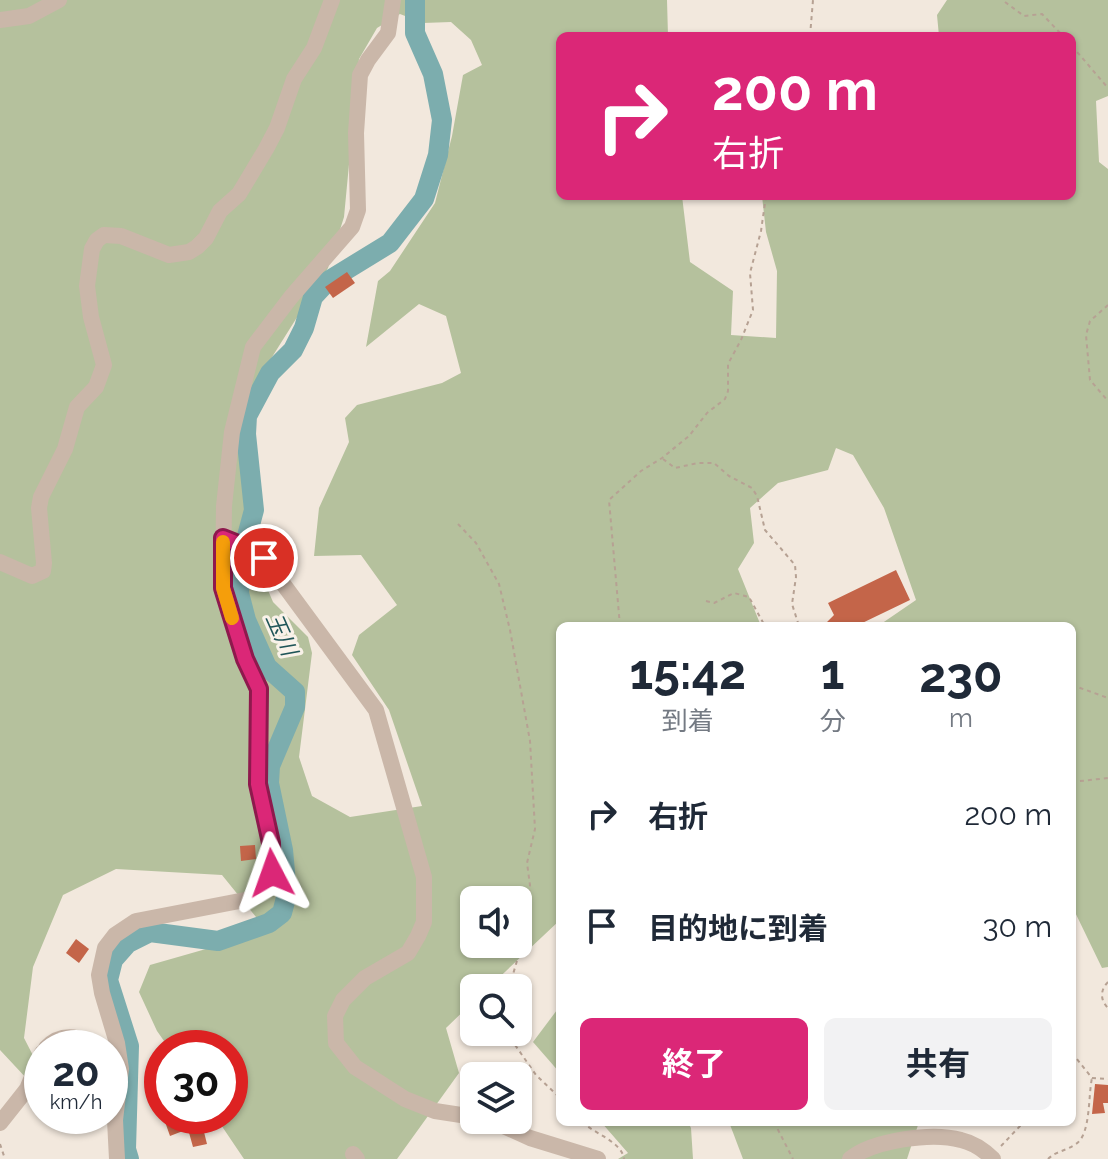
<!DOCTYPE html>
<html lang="ja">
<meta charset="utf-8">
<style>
:root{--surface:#fff;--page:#f2f2f3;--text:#1f2937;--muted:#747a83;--accent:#db2777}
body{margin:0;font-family:Raleway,"Noto Sans JP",sans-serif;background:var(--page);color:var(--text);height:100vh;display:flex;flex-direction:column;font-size:30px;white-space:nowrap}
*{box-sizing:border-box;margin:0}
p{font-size:26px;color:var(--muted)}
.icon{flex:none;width:44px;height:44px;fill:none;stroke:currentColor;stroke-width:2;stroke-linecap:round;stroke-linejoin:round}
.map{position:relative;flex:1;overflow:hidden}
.drawer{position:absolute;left:556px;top:622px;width:520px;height:504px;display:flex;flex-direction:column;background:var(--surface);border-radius:12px;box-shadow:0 2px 6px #0004}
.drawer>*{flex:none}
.guide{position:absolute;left:556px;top:32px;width:520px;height:168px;border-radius:12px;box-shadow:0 2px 6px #0004;background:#db2777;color:#fff;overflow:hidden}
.controls{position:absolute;left:460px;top:886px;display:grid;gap:16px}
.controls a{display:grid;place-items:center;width:72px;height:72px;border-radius:12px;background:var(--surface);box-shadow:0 2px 6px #0004;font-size:40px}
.speed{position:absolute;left:24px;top:1030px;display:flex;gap:16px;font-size:40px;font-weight:700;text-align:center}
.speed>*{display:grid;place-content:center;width:104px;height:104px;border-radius:50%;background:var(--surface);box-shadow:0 2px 6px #0004;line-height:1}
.speed small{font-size:20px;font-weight:400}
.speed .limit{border:12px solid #d22;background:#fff;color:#111}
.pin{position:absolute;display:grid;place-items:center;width:68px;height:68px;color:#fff;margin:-34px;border:4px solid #fff;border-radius:50%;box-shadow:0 2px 8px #0007}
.me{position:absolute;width:88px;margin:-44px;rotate:356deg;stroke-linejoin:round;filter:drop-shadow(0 0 6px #0008)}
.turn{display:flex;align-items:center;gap:28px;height:168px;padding:0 24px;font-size:36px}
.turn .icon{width:104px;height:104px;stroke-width:2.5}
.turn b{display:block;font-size:56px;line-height:68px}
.eta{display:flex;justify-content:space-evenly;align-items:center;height:136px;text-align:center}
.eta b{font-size:48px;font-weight:700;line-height:56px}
.primary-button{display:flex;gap:16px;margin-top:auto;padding:16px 24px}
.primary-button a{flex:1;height:92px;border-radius:12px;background:var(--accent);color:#fff;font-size:32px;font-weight:700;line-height:92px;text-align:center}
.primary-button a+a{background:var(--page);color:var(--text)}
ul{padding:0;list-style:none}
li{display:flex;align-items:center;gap:24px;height:112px;padding:0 24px}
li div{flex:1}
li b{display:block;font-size:30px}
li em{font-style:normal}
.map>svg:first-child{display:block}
.green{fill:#b5c19d;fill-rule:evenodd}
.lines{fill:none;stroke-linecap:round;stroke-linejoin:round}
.river{stroke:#7cadae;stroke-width:20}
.building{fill:#c46549}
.path{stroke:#b6a193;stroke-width:2;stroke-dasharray:4 4;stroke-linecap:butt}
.minor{stroke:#cab7a9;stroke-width:16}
.route-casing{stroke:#8e194d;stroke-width:20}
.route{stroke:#db2777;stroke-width:14}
.slow{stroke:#f59e0b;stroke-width:14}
.labels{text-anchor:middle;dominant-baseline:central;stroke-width:6;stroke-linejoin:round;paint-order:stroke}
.water-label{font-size:22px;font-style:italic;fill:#1f5558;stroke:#f9f2e9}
</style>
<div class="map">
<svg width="1108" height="1159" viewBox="0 0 1108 1159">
<rect width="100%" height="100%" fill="#f2e8dd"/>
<g class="green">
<path d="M0 0H667L668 36H560V196H682L690 262 733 291 731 335 776 338 777 271 766 232 762 196H1072V36H939L937 15 947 0H1108V96L1096 101 1099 162 1108 169V967L1102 968 1072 906V626H878L916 600 884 508 853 455 836 448 828 470 778 483 750 508 754 543 738 569 761 626H560V920L488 988H474V1001L446 1028 459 1073 397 1159H244L215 1116H230V1048H169L157 1031 139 992 150 965 234 941 264 927 222 875 116 869 63 895 33 967 24 1038 42 1073V1095L0 1050ZM400 14 423 23 451 22 471 40 482 65 463 75 452 136 435 203 390 271 378 281 366 347 419 304 446 316 461 373 442 383 357 405 345 418 349 442 319 508 314 556 361 555 397 605 359 635 352 655 389 710 422 806 350 817 312 796 299 757 312 653 308 637 273 602 259 569V542L244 522 245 400 328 268 344 217 359 59 377 28ZM474 900H518V944H474Z"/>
<path d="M560 1006V1073L533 1042Z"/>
<path d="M601 1122H688L691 1128 693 1159H618L628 1153Z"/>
<path d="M729 1122H919L907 1159H743Z"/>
</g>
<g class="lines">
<path class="river" d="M129 1159 126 1149 129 1046 108 980 113 960 128 943 150 932 218 941 269 923 282 913 287 894 283 850 269 783 270 766 295 707V692L267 667 246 620 239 593 240 562 254 510 246 434 247 416 270 373 293 350 304 328 313 297 328 281 390 243 424 199 438 155 442 120 433 74 415 33V0"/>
</g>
<g class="building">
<path d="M347 272 355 283 333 298 325 287Z"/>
<path d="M896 570 910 600 856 626H823L834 615 828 603Z"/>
<path d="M255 845 256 859 241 861 240 846Z"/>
<path d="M76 939 89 949 79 963 66 953Z"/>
<path d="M1095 1084 1108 1085V1103H1103L1105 1113 1092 1114Z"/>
<path d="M163 1116H179L181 1121 200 1116 207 1144 193 1147 188 1129 170 1136Z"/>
</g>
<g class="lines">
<g class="path">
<path d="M1005 2 1024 16 1042 14 1063 36"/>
<path d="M810 36 813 0"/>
<path d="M1072 46 1108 88"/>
<path d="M1108 305 1090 321 1086 335 1090 380 1108 401"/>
<path d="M663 459 675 468 698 463H714L729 476 752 488 757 496 765 530 795 565 796 577 792 604 799 626"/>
<path d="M458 524 476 543 499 584 510 630 530 741 535 829 527 863 530 885 526 930 509 988"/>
<path d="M706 601 714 603 734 593 749 597 765 626"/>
<path d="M620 626 609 500 641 471 662 458 689 436 707 413 725 399 728 391V364L741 340 753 310 750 273 761 231 766 196"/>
<path d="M1072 685 1108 698"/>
<path d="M1072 782 1108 778"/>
<path d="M1108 982C1100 990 1100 1000 1108 1008"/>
<path d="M506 1032 536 1075 560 1098"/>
<path d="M1072 1053 1092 1078 1108 1079"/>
<path d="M582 1122C595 1134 622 1142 624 1159"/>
<path d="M774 1122 793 1159"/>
<path d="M0 1144 5 1159"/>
<path d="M1001 1146 1022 1124"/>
<path d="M1048 1159C1056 1151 1066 1151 1076 1144 1091 1134 1088 1096 1092 1078"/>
</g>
<g class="minor">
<path d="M0 20 29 16 59 0"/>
<path d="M223 538 253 550 264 558 376 710 424 877V922L418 936 408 953 365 978 343 1000 335 1016 336 1043 355 1067 405 1099 435 1111 474 1117"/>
<path d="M0 562 32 576 43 571 44 563 39 508 41 497 65 449 77 407 96 387 104 365 91 317 87 286 92 249 97 240 104 235 121 236 169 255 189 252 197 247 206 238 220 211 239 194 266 149 277 128 294 79 314 48 332 0"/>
<path d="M46 1048C63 1030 83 1038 102 1048"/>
<path d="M490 1120 530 1138 598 1159"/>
<path d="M0 1123 27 1089 42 1053"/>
<path d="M353 1154 357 1159"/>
<path d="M117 1159 115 1120 121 1069 117 1043 102 993 99 975 105 948 115 935 136 921 250 899 265 890 272 873 273 859 258 784 259 689 245 659 223 588 224 506 232 432 253 347 291 297 352 227 358 210 356 133 360 75 368 60 388 33 393 0"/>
<path d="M850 1159C873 1140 932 1132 961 1140 974 1143 984 1150 993 1159"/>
</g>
</g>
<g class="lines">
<defs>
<path id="route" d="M264 558 253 550 223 538V588L245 659 259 689 258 784 271 843 272 873"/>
</defs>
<use href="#route" class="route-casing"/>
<use href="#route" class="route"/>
<path class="slow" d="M223 542V588L232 618"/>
</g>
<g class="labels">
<g class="water-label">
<text transform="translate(282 634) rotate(66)">玉川</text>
</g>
</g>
</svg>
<div class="controls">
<a><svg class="icon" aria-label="sound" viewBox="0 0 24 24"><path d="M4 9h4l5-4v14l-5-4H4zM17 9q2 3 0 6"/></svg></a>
<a><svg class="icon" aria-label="search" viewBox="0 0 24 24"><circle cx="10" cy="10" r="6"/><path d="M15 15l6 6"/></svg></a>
<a><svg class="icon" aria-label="layers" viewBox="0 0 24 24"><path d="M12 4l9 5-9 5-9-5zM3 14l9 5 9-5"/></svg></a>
</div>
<div class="speed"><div>20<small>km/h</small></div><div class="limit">30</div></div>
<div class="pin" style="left:264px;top:558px;background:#d93025"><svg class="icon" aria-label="arrive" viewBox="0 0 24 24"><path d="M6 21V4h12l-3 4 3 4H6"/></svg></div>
<svg class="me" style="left:272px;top:873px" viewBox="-20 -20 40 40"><path d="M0-17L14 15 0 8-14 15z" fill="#db2777" stroke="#fff" stroke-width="4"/></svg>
<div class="guide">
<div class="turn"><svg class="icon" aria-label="right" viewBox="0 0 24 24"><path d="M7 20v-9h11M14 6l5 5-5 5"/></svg><div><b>200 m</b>右折</div></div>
</div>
<section class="drawer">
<div class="eta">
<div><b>15:42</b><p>到着</p></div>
<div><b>1</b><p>分</p></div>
<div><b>230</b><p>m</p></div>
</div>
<ul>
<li><svg class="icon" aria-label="right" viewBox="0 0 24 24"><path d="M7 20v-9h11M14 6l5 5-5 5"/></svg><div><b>右折</b></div><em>200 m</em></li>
<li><svg class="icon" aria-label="arrive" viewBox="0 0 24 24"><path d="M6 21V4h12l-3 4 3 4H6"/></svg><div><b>目的地に到着</b></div><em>30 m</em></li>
</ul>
<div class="primary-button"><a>終了</a><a>共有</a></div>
</section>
</div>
